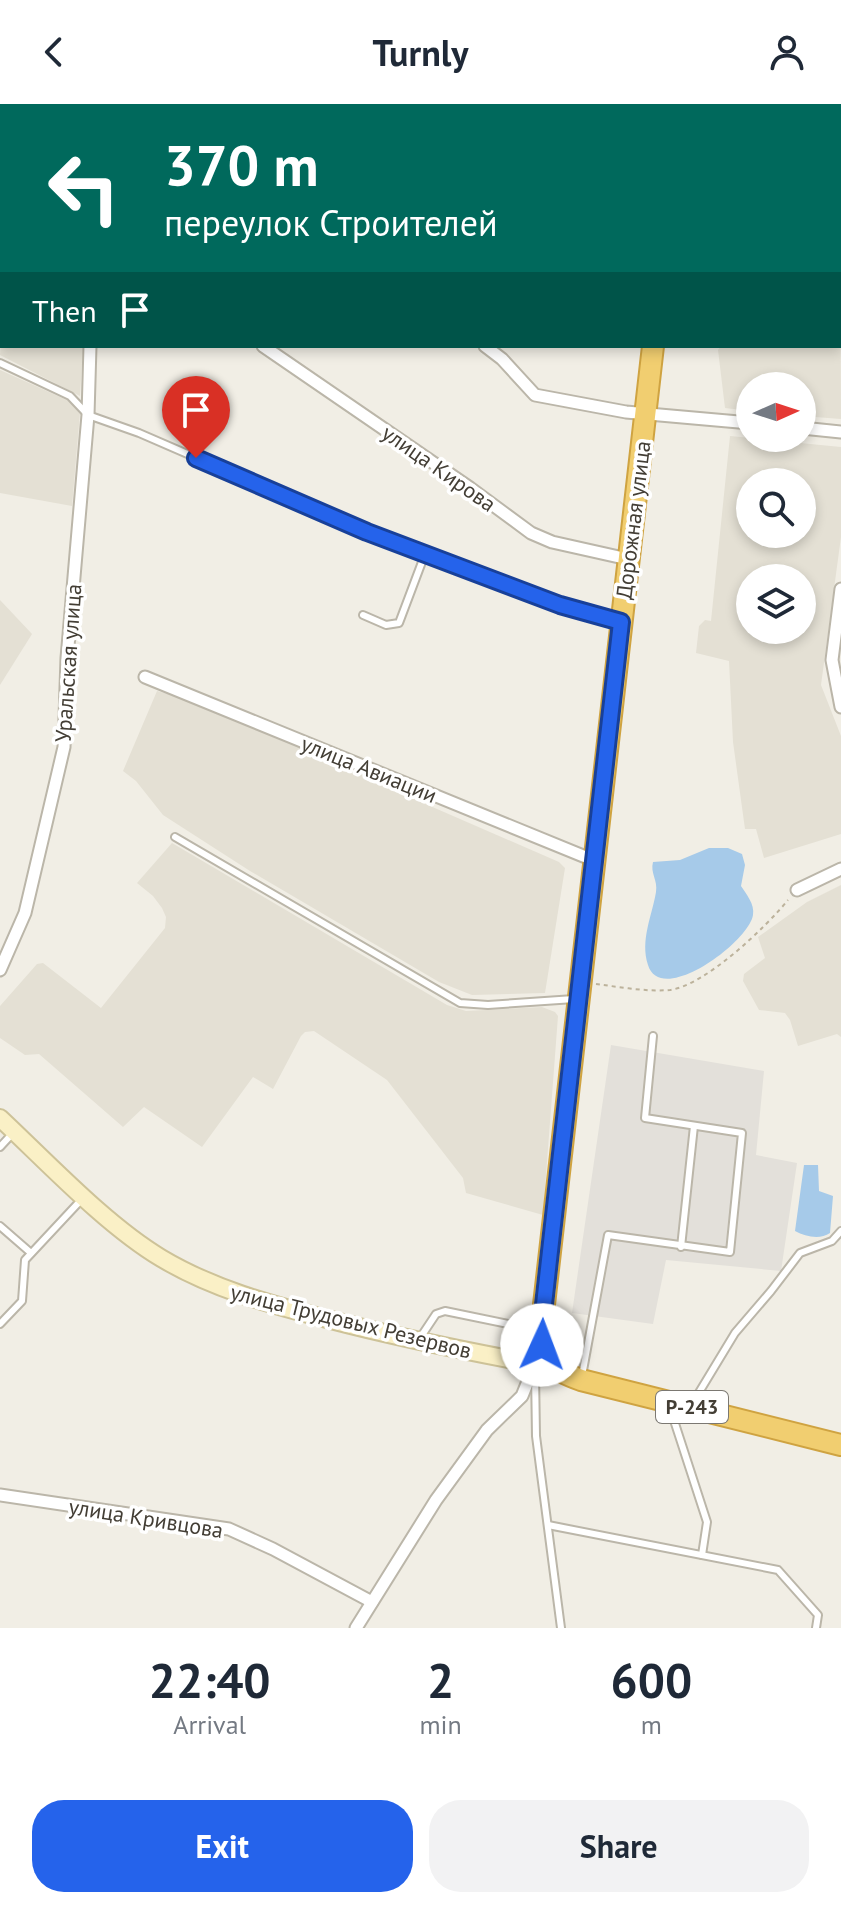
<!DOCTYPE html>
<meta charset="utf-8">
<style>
:root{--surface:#fff;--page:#f2f2f3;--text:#1f2937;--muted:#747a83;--accent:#2563eb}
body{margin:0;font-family:"PT Sans",sans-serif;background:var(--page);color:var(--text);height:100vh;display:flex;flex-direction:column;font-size:30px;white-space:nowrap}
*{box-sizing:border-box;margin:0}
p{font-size:26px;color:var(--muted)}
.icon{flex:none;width:44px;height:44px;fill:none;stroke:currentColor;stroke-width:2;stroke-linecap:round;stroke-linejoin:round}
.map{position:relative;height:1524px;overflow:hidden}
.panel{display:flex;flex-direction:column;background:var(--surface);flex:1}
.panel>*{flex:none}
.banner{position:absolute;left:0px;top:0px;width:842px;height:244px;box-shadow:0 4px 12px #0003;background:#00695c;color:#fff;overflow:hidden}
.needle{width:52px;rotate:87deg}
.controls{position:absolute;left:736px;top:268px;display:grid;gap:16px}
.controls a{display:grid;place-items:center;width:80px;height:80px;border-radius:50%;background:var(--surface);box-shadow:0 4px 12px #0003;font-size:40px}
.pin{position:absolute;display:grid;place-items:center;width:68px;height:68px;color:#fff;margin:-82px -34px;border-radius:50% 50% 50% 0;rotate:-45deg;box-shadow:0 0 8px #0007}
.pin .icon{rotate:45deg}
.me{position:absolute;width:88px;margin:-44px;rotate:2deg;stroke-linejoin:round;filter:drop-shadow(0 0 6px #0008)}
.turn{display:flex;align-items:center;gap:28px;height:168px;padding:0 32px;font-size:36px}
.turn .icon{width:104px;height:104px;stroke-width:2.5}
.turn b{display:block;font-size:56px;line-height:68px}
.then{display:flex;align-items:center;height:76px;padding:0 32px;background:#0003;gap:16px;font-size:30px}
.eta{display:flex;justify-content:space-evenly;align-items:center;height:136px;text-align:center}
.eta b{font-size:48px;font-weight:600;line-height:56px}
.cta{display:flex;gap:16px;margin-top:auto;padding:16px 32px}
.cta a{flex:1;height:92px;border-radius:32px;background:var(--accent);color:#fff;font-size:32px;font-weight:600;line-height:92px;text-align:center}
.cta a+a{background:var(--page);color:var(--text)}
header{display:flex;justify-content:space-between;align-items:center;height:104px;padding:0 32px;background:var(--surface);font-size:36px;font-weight:600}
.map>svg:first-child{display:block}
.residential{fill:#e4e0d4;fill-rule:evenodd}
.industrial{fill:#e3e0da}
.water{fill:#a6cae9}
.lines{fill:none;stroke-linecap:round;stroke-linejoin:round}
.lane-casing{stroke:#bbb6a9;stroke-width:10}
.street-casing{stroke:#bbb6a9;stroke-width:15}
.secondary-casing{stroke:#cdc298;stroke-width:20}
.highway-casing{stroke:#cfa341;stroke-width:24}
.path{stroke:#bcb29b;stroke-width:2;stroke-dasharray:4 4;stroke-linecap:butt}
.lane{stroke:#fff;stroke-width:6}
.street{stroke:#fff;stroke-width:11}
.secondary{stroke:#faf0c6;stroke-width:16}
.highway{stroke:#f1ce70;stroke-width:20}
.route-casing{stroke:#184099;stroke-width:20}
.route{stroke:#2563eb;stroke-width:14}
.labels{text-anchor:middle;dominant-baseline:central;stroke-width:7;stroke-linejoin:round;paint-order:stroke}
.shield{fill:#fff;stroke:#7b7872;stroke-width:2}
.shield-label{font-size:20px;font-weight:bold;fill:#433e35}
.street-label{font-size:22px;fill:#433e35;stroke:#fff}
</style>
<header><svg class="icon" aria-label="back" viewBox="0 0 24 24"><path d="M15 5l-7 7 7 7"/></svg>Turnly<svg class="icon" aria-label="person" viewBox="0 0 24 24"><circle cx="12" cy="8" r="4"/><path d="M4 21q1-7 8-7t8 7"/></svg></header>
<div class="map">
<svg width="841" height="1524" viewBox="0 0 841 1524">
<rect width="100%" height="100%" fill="#f1eee5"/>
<g class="residential">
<path d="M840 73 841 315 802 312V282H750V307L725 304 718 246 721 242H840Z"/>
<path d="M2 199V242H83L80 292 0 251Z"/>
<path d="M0 266 67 296 80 309 72 402 0 389Z"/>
<path d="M730 332 841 343V433L821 581 841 632V730L764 754 756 725H745L733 638 729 557 696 549 699 522 705 516 711 517ZM750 378H802V430H750ZM750 474H802V526H750Z"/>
<path d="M0 496 32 530 0 581Z"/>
<path d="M157 587 187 595 285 635 398 688 559 758 565 764 545 889 472 891 439 878 250 767 163 711 136 677 123 667Z"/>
<path d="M172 739 447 901 466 907 542 903 555 908 558 912 543 1111 466 1089 463 1074 387 976 314 927 305 928 301 932 273 985 253 973 202 1043 144 1003 123 1023 39 950 25 951 0 934V902L37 860 43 859 101 904 165 824 166 813 162 804 153 792 137 779Z"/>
<path d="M841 781V933L837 930 798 942 790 916 785 909 759 906 743 877 744 870 765 854 758 833 807 798Z"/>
</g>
<path class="industrial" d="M611 941 764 967 756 1051 797 1059 781 1167 666 1156 653 1220 572 1209Z"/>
<g class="water">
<path d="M709 744H728L742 750 745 761 741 782C746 790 755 800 753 811 749 838 661 903 648 861 640 836 652 812 656 788 658 776 650 769 653 758L680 756Z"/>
<path d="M804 1061H818L819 1087 833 1092 830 1129C820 1136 806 1133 795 1127Z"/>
</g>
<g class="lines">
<defs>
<g id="lane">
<path d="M0 259 70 292 88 311 139 329 367 428 560 501 617 517"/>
<path d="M363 511 386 521 399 519 425 450"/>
<path d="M175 733 460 899 488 901 574 895"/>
<path d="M0 1043 12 1030"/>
<path d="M0 1122 31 1149"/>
<path d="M681 1143 694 1022"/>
<path d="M0 1220 22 1197 25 1156 82 1095"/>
<path d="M420 1234 436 1210 445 1207 537 1226"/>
<path d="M535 1268 536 1332 561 1524"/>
<path d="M582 1272 608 1131 730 1148 742 1029 645 1014 653 932"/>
<path d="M692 1300 735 1229 771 1187 800 1149 832 1137 841 1127"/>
<path d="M669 1301 707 1418 702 1451"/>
<path d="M548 1421 778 1466 818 1511 816 1524"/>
</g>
<g id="street">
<path d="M141 0 147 2"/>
<path d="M375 0 378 2"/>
<path d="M129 2V0"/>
<path d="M0 179 2 173"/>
<path d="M263 242 470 384 531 429 552 438 628 455"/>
<path d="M485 242 502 255 535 291 626 308 750 319"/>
<path d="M802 324 841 328"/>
<path d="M841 485 832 556 841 603"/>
<path d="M145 573 593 756"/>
<path d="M797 786 841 765"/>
<path d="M0 866 25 809 64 643 67 554 88 311 90 242"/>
<path d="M0 1391 229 1425 273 1445 372 1498"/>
<path d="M356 1524 436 1396 487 1326 522 1292 535 1260"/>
</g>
<path id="secondary" d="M0 1014C48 1059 106 1121 161 1154 213 1185 269 1200 327 1215 396 1233 465 1247 535 1260L548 1257"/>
<g id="highway">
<path d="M678 2V0"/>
<path d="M653 242 541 1227C543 1259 553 1266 581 1276L841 1341"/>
</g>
</defs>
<use href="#lane" class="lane-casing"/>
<use href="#street" class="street-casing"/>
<use href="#secondary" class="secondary-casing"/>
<use href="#highway" class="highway-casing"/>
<path class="path" d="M596 880C620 883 646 888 670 886 706 881 766 823 788 796"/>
<use href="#lane" class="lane"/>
<use href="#street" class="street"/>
<use href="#secondary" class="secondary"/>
<use href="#highway" class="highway"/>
</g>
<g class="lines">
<defs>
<path id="route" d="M196 354 367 428 560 501 621 518 541 1227 542 1241"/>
</defs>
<use href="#route" class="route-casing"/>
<use href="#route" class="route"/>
</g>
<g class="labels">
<rect class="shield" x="656" y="1287" width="72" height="32" rx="6"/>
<g class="shield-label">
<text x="692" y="1303">Р-243</text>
</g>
<g class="street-label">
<text transform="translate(439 364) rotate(35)">улица Кирова</text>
<text transform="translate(633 416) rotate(-83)">Дорожная улица</text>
<text transform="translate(68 559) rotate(-86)">Уральская улица</text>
<text transform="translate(369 665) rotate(22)">улица Авиации</text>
<text transform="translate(351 1217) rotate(14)">улица Трудовых Резервов</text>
<text transform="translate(146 1414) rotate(9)">улица Кривцова</text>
</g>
</g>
</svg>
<div class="controls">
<a><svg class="needle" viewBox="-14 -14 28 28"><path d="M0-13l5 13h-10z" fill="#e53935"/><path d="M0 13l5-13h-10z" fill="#747a83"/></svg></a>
<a><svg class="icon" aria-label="search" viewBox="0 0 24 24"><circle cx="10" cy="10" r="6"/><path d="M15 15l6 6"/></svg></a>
<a><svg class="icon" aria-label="layers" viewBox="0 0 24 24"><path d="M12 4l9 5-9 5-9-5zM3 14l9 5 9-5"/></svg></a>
</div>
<div class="pin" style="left:196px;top:354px;background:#d93025"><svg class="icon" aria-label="arrive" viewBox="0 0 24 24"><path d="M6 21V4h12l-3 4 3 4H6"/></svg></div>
<svg class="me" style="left:542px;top:1241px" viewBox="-20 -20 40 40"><circle r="19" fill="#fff"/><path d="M0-13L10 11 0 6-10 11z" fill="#2563eb"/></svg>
<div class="banner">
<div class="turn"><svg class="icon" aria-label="left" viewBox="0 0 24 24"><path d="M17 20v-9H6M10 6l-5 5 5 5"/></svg><div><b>370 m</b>переулок Строителей</div></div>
<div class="then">Then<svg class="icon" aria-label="arrive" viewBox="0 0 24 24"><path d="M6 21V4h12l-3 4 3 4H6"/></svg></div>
</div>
</div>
<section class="panel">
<div class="eta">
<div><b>22:40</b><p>Arrival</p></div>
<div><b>2</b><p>min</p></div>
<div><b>600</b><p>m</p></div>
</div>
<div class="cta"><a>Exit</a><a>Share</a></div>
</section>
